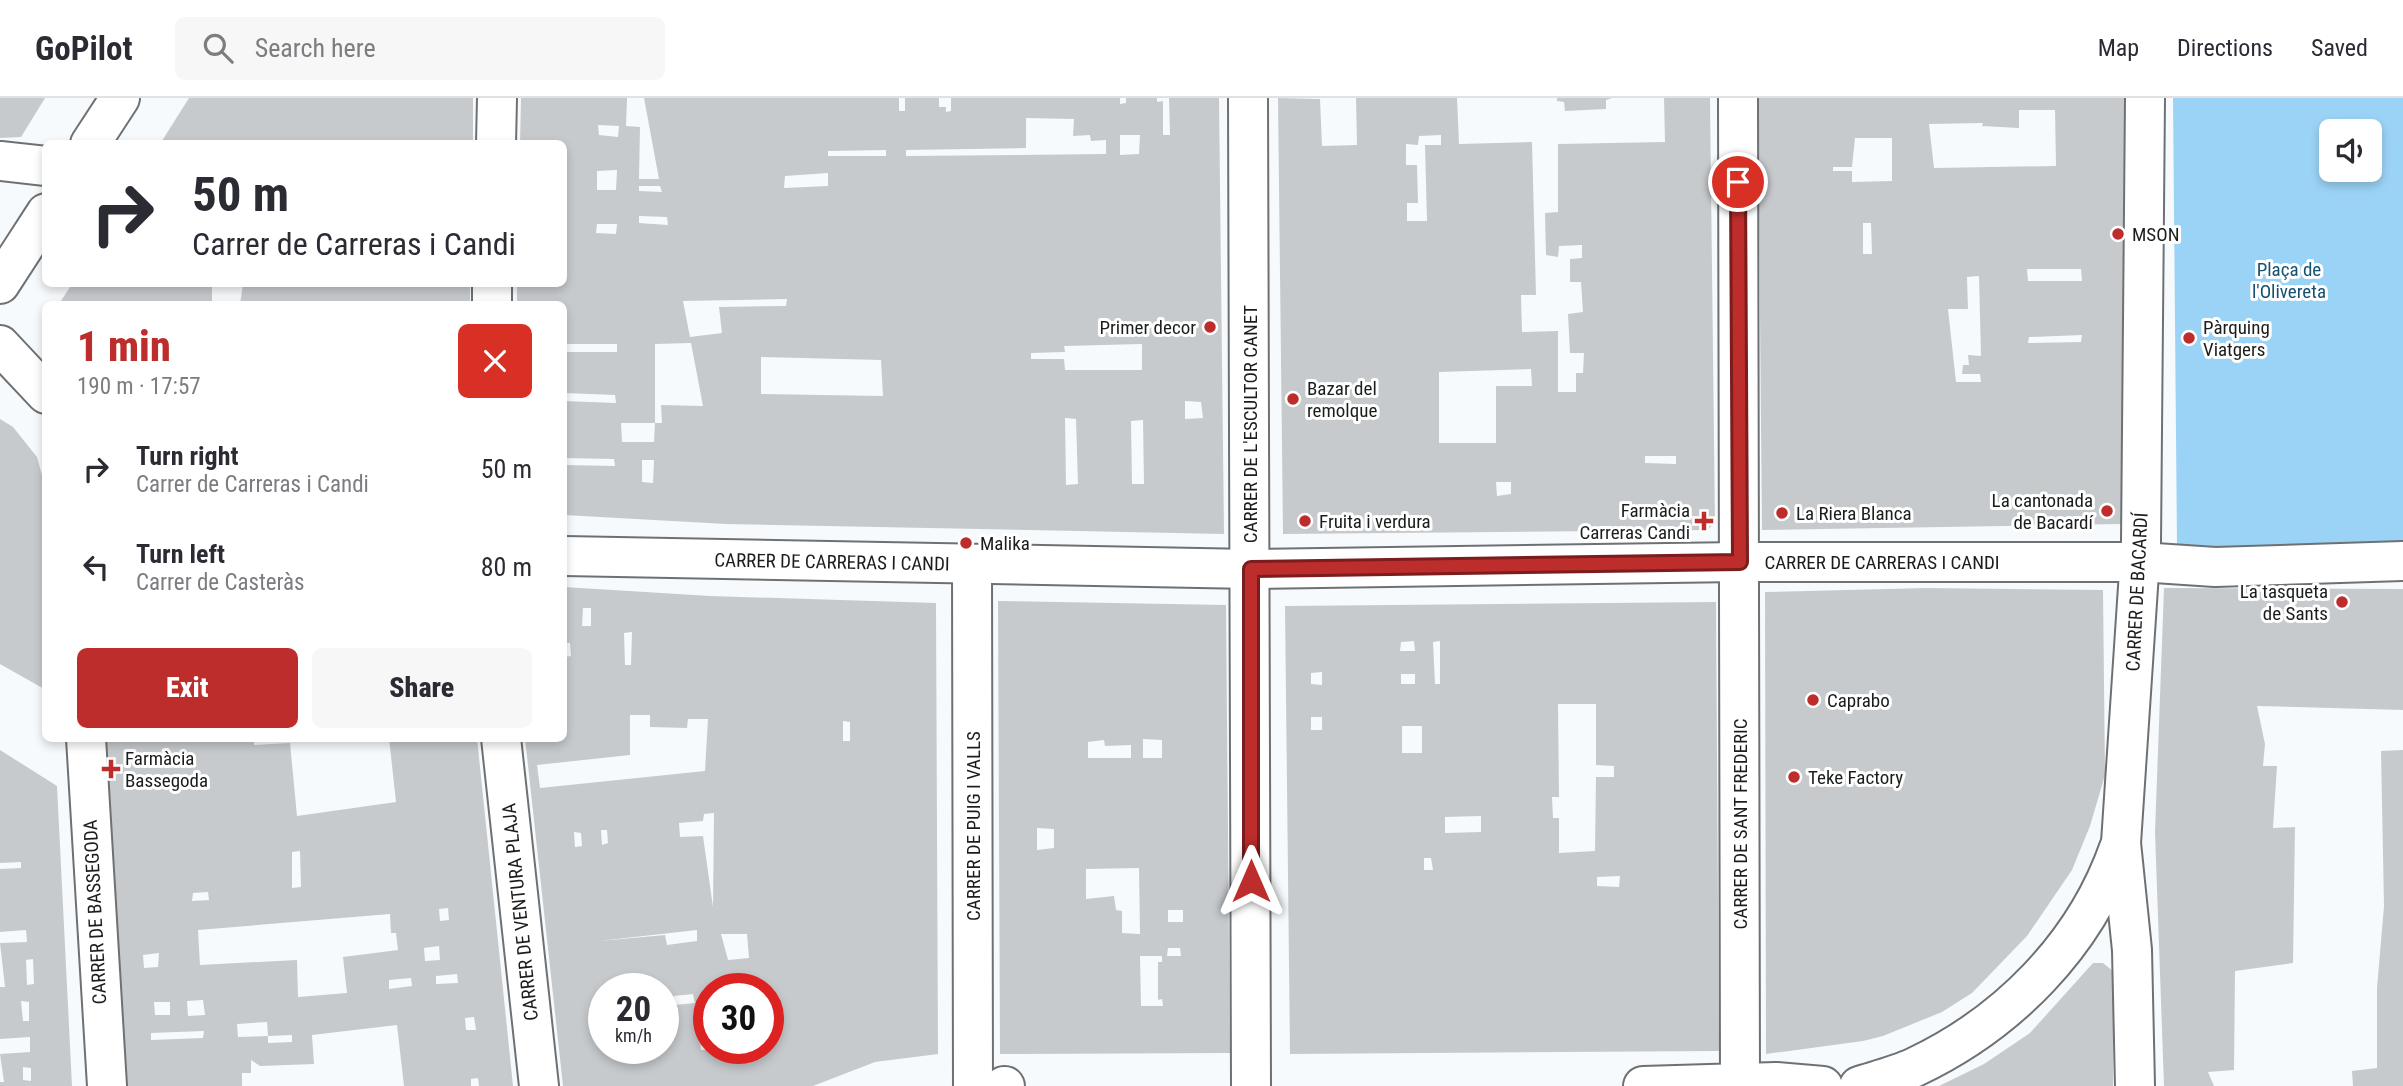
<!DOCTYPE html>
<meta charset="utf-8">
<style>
:root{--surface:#fff;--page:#f7f7f7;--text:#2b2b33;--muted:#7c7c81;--line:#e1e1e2;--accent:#bc2d2b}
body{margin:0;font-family:"Roboto Condensed",sans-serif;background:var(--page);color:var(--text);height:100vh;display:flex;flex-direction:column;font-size:26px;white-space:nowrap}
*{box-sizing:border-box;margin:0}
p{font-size:23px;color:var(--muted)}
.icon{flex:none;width:38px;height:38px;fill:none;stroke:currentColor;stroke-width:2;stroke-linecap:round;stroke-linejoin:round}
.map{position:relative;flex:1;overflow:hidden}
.sheet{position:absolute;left:42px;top:203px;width:525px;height:441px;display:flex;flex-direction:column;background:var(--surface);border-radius:10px;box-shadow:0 4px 10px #0003}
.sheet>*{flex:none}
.hud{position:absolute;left:42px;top:42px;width:525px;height:147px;border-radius:10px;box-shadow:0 4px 10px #0003;background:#fff;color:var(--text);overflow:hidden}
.fabs{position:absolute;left:2319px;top:21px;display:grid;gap:14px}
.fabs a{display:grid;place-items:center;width:63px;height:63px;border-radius:10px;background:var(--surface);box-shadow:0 4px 10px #0003;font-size:35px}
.speed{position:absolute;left:588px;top:875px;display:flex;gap:14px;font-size:35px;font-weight:700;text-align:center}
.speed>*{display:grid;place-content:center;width:91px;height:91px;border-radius:50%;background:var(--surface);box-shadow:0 4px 10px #0003;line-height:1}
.speed small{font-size:18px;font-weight:400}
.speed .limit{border:10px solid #d22;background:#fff;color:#111}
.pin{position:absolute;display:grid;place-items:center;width:60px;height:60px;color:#fff;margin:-30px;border:4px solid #fff;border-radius:50%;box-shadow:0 2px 7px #0007}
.me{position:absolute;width:77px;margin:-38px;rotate:0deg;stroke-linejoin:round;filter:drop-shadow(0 0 5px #0008)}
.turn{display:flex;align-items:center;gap:24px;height:147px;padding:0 35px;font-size:32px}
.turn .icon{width:91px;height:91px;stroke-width:2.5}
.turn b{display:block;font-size:49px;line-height:60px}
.round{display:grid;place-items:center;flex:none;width:74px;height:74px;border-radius:10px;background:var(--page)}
.summary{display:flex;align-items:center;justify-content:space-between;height:119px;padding:0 35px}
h1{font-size:42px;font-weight:800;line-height:52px;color:var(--accent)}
.action{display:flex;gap:14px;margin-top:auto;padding:14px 35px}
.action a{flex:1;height:80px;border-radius:10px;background:var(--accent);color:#fff;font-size:28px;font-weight:800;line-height:80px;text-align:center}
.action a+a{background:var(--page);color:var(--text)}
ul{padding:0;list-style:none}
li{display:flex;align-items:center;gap:21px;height:98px;padding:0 35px}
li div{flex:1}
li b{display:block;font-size:26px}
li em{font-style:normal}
header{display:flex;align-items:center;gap:42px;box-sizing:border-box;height:98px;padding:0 35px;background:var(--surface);border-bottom:2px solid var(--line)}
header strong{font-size:33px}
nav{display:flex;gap:38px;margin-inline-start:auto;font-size:24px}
.search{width:490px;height:63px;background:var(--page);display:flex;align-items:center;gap:18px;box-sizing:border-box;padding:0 24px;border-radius:10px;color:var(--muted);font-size:26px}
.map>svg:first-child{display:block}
.green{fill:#9bd3f6;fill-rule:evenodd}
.building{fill:#c7cacd;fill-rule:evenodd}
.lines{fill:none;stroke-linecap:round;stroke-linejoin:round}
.minor-casing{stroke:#6e7173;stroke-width:42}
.tertiary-casing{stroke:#6e7173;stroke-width:42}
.minor{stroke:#fff;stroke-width:38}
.tertiary{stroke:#fff;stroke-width:38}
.route-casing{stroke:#7a1d1c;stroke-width:18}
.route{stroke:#bc2d2b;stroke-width:12}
.poi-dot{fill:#bc2d2b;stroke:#fff;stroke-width:2.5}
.labels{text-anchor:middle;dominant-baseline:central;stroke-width:6;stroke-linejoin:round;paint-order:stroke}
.poi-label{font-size:19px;fill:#1b1d1d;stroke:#fff;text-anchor:start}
.park-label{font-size:19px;fill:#14506f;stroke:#fff}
.street-label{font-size:19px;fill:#1b1d1d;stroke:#fff}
</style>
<header>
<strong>GoPilot</strong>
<div class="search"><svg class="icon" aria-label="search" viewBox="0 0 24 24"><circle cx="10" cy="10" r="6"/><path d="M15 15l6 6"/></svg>Search here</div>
<nav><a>Map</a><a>Directions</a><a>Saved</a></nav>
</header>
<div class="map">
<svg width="2403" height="988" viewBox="0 0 2403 988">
<rect width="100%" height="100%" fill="#f7fafc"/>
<path class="green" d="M2173 0H2403V449L2201 455 2177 449ZM2331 33H2370V72H2331Z"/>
<g class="building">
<path d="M0 0H45L21 39 0 40Z"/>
<path d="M189 0H473V46H160Z"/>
<path d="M521 0H627L626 28 640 29 639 81H659L644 0H899V13H905V0H939V9H946V14L951 13V0H1120V6L1126 5V0H1157V4L1163 3V37H1170L1169 0H1219L1224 436 726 426 564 417V367L615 368 614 361 564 360V303L616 305 615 297 564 295V254H617V246H564V206H517V186H564V46H520ZM1026 20 1074 21 1073 38 1090 37 1091 43 1106 42V56L906 58V52L1026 50ZM598 27 619 28 618 39 599 37ZM1120 37H1140L1139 56 1120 57ZM886 52V58H828V53ZM617 72 616 92H597V73ZM828 75V88L784 90 785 78ZM639 88H660L662 94 639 93ZM639 118 667 119 668 127 639 125ZM597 126H617L616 136 596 135ZM787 201 786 208 719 209 722 235 690 239 683 203ZM691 245 703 308 661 307 662 325H655L654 344H622L621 325H655V246ZM1142 246V272H1065L1064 261H1031V255L1065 254 1064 248ZM761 259 881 262 883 298 761 296ZM1185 303 1201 304 1203 320 1185 321ZM1065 320 1076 321 1078 386 1066 387ZM1143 322 1144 386H1132L1131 323ZM642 362H654L653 385 642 384Z"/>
<path d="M1278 0 1320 1 1322 48 1357 47 1356 0H1457L1459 46 1532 44 1536 197H1521L1522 234 1558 233V294H1576V275H1583L1584 255H1570L1568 216 1583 214 1581 184H1570V161L1582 160V147L1559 148 1558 159 1546 157 1545 115 1558 114V46L1665 44 1664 0H1710L1715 425 1707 432 1283 436ZM1441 37V47H1425L1427 123H1407V105H1418L1417 67H1406V46L1418 47 1419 38ZM1531 271 1532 288H1496V345H1439V274ZM1645 358H1676V366L1645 365ZM1496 384H1511V396L1497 398Z"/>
<path d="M1557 0H1612L1606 2V11L1565 13 1564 4 1557 3Z"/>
<path d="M1758 0H2126L2121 426 1762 432ZM2019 12H2055L2056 68 1934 70 1929 26 1983 25 1982 28 2019 30ZM1855 40H1892V83L1852 84V73H1833V69H1852ZM1863 125H1871L1872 156H1863ZM2027 171H2081L2082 183H2028ZM1979 178 1981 258 1968 257 1969 267H1963L1962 276H1980L1981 284H1956L1948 211H1968L1967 179ZM2082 237 2081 244 2028 245 2029 239Z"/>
<path d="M72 186H168L172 188 212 186V203L240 206H59Z"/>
<path d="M243 186H470V206H240Z"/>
<path d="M0 321 13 329 37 359 43 381 46 592 0 566Z"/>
<path d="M564 489 710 498 936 505 938 956 875 964 813 988H563L525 640H564V559L571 558 570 545H564ZM583 510H591V528H582ZM632 534 631 567H625L624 535ZM630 617H650V629L687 630 688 621H708L705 673 540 690 537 667 630 657ZM843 623 850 624V643H843ZM714 715 713 809 703 738 680 739 679 725 703 723 704 716ZM601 732H607L608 745 602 747ZM574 734 581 735 582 748 575 749ZM697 832V843L667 847 665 837 599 843ZM721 836H747L749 860 728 862ZM604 891H663V950H641L642 959 617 960 616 950H604ZM709 891H768V950L701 952 700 941H709ZM693 896 695 905 675 907 674 898Z"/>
<path d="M1926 490 2103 492 2105 677 2090 728 2072 772 2027 838 1972 895 1942 914 1883 938 1863 943 1766 956 1765 494Z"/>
<path d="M2164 490 2403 491V612L2257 608 2265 646 2263 668H2277L2273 730 2295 729 2293 865 2235 873 2234 972 2208 974 2214 988H2164L2155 734Z"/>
<path d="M998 503 1226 507 1230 955 1000 956ZM1143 641 1162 642V660H1143ZM1104 642 1105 648 1131 647V660H1088V644ZM1037 730 1054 731V750L1037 752ZM1139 770 1140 836 1122 835V813L1116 812 1114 798 1086 801V771ZM1168 812H1183V824H1168ZM1168 850H1180L1181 858H1167ZM1140 858H1162V864H1158V902L1162 901 1163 908H1141Z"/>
<path d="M1716 504 1719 953 1290 956 1285 508ZM1414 543 1415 553H1400L1401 544ZM1440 543V586H1435L1433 544ZM1322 574V587L1311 586V575ZM1401 576H1415V586H1401ZM1558 606H1596V667L1614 668V679H1596L1595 753 1559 755V720H1553L1552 699H1559ZM1311 619H1322V632H1311ZM1402 628H1422V655H1402ZM1481 718V734L1445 735V719ZM1424 760H1431L1433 772H1424ZM1620 778 1619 789 1597 788V779Z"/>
<path d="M104 640H254V647L290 645 297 718 396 704 389 640H477L513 988H479L478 980 471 981V988H404L397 927 312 937 314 966 260 968 251 962V975H242V988H120ZM300 753 301 789 292 790V754ZM208 794 209 802 192 803 193 795ZM448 810 449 822 440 823 439 811ZM390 816 391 835H396L398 852 343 859 347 895 298 899 297 862 200 867 198 832ZM439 848 440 862 425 863 424 850ZM159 855 158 869 144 870 143 857ZM457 876 458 885 436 886V878ZM411 880 412 888 389 891V882ZM203 902 205 917 188 918 187 903ZM154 904H170V917H155ZM474 919 476 932H466L465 920ZM267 924 268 938 292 937V944L268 945V938L238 939 237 926ZM204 933 203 940 151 942V935Z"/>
<path d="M0 652 57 688 72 988H0V984H4L0 956 30 954V939L0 941V889H5L0 845 27 844 26 832 0 834V771L21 770V764L0 765ZM33 861 34 886 27 887 26 862ZM21 903 29 904V923H23ZM23 969 31 970V983L23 982Z"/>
<path d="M2403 652V988H2353L2352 973 2377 970V890L2384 808 2381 653Z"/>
<path d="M2093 865H2103L2114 874 2113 988H1939L1984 966 2030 935Z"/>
</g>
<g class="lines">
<defs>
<g id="minor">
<path d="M1248 0 1251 988"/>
<path d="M1738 0 1740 988"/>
<path d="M496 46 497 0"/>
<path d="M0 63 46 68"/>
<path d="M492 206V186"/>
<path d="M0 247 46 296"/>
<path d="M564 458 1251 471 1740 464H2140L2215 469 2403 463"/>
<path d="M972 468 973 988"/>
<path d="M86 640 107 988"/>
<path d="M501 640 539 988"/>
<path d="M1004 988H1005"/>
<path d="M1643 988 1776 984 1823 988"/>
<path d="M1859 988C1878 982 1898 977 1915 969 2008 925 2085 847 2119 750"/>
<path d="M2135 988 2132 852 2121 745 2141 444 2145 0"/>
</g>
<g id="tertiary">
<path d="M90 46 120 0"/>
<path d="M0 186 46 115"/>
</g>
</defs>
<use href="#minor" class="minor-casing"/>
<use href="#tertiary" class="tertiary-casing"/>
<use href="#minor" class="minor"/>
<use href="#tertiary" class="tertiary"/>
</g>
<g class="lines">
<defs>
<path id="route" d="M1251 783V471L1740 464 1738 84"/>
</defs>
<use href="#route" class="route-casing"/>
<use href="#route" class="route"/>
</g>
<g class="poi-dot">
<circle cx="2118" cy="136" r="7"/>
<circle cx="1210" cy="229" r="7"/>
<circle cx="2189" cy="240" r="7"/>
<circle cx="1293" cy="301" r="7"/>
<circle cx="2107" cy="413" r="7"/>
<circle cx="1782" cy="415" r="7"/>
<circle cx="1305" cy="423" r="7"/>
<path d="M1700.5 412.5h7v7h7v7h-7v7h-7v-7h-7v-7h7z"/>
<circle cx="966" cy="445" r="7"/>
<circle cx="2342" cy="504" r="7"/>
<circle cx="1813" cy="602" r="7"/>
<path d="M107.5 660.5h7v7h7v7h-7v7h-7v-7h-7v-7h7z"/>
<circle cx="1794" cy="679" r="7"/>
</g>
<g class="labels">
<g class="poi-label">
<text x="2132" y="136">MSON</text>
<text x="1196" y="229" text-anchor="end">Primer decor</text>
<text x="2203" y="229">Pàrquing<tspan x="2203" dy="22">Viatgers</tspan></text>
<text x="1307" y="290">Bazar del<tspan x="1307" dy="22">remolque</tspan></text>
<text x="2093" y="402" text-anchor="end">La cantonada<tspan x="2093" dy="22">de Bacardí</tspan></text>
<text x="1690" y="412" text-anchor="end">Farmàcia<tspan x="1690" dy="22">Carreras Candi</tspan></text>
<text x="1796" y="415">La Riera Blanca</text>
<text x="1319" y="423">Fruita i verdura</text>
<text x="980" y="445">Malika</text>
<text x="2328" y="493" text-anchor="end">La tasqueta<tspan x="2328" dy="22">de Sants</tspan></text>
<text x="1827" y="602">Caprabo</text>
<text x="125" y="660">Farmàcia<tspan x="125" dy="22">Bassegoda</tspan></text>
<text x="1808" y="679">Teke Factory</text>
</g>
<g class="park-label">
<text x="2289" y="171">Plaça de<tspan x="2289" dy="22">l'Olivereta</tspan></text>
</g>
<g class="street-label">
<text transform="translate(1250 326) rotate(-90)">CARRER DE L'ESCULTOR CANET</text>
<text transform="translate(832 464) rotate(1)">CARRER DE CARRERAS I CANDI</text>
<text x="1882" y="464">CARRER DE CARRERAS I CANDI</text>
<text transform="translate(2137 494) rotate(-87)">CARRER DE BACARDÍ</text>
<text transform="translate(1740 726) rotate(-90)">CARRER DE SANT FREDERIC</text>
<text transform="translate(973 728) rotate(-90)">CARRER DE PUIG I VALLS</text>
<text transform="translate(95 814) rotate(-93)">CARRER DE BASSEGODA</text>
<text transform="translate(520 814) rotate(-96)">CARRER DE VENTURA PLAJA</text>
</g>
</g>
</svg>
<div class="fabs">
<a><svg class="icon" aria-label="sound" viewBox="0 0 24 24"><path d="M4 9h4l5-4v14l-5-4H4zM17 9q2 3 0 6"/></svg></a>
</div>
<div class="speed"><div>20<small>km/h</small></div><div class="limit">30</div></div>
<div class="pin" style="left:1738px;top:84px;background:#d93025"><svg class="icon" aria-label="arrive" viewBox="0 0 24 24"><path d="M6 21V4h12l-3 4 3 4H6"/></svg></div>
<svg class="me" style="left:1251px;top:783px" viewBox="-20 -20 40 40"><path d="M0-17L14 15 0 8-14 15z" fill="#bc2d2b" stroke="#fff" stroke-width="4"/></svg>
<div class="hud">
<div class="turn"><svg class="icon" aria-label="right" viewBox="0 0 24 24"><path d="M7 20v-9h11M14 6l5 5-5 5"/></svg><div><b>50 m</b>Carrer de Carreras i Candi</div></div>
</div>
<section class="sheet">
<div class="summary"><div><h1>1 min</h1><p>190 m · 17:57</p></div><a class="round" style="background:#d93025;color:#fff"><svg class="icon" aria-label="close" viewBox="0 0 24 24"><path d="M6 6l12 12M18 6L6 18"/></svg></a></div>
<ul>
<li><svg class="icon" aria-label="right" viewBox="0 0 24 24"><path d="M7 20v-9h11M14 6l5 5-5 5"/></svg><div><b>Turn right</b><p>Carrer de Carreras i Candi</p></div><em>50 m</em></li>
<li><svg class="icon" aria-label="left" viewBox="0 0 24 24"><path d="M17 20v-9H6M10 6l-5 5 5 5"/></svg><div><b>Turn left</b><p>Carrer de Casteràs</p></div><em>80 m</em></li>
</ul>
<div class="action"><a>Exit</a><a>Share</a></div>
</section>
</div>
